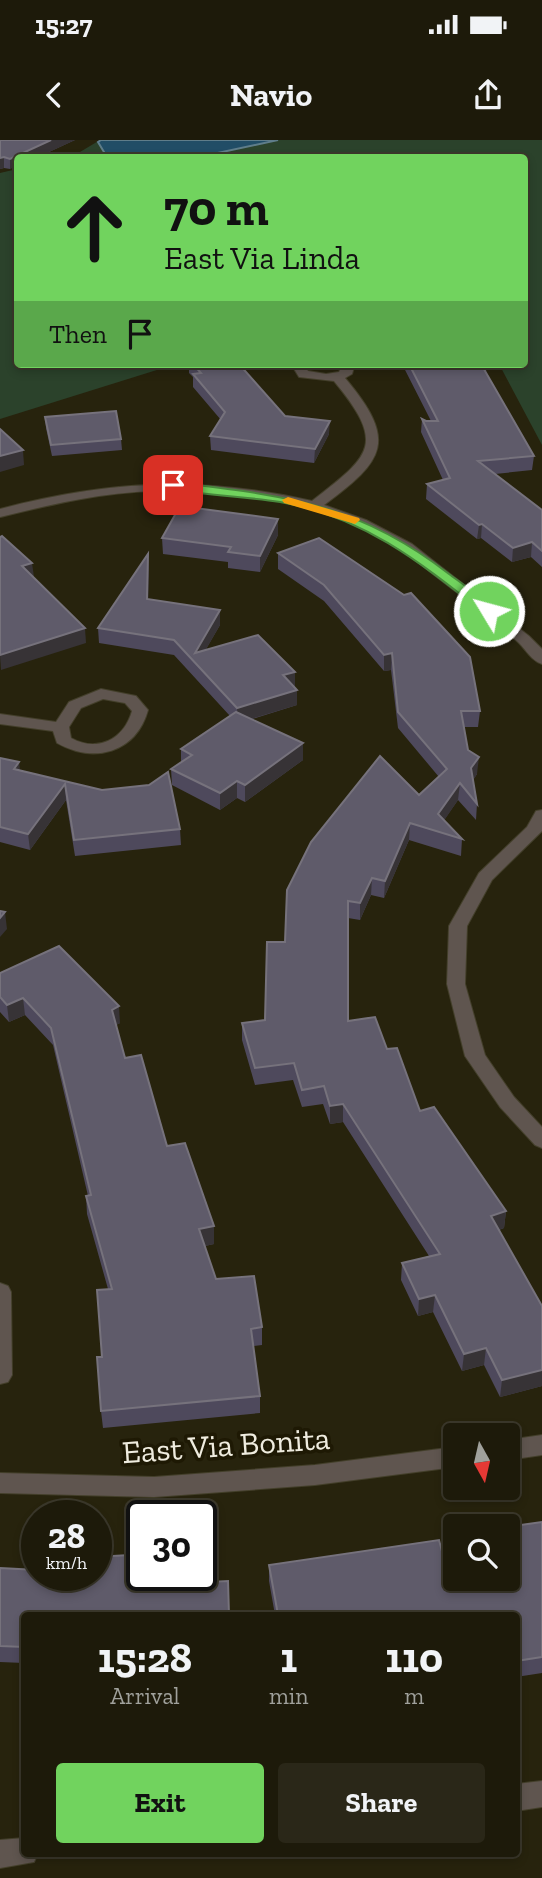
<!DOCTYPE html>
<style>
:root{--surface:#1d1a0a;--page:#2a2718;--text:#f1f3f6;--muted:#a0a19c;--line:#3b382b;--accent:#71d35e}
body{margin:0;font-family:"Zilla Slab",serif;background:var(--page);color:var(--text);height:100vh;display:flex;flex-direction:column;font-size:26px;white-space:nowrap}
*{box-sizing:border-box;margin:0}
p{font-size:23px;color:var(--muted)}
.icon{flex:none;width:38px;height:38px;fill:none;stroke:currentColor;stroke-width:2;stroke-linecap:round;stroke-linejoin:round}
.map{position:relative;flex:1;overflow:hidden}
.panel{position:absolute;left:21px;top:1472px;width:499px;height:245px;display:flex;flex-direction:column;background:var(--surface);border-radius:7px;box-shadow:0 4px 10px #0003,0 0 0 2px var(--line)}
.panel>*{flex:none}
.hud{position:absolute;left:14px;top:14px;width:514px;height:214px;border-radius:7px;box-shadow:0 4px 10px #0003,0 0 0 2px var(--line);background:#71d35e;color:#111;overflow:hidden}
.needle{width:46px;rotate:172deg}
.buttons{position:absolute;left:443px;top:1283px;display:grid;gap:14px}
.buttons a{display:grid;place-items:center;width:77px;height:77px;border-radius:7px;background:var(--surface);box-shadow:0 4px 10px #0003,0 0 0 2px var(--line);font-size:35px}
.speed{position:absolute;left:21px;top:1360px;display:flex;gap:14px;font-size:35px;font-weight:700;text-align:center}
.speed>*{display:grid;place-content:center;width:91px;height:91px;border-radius:50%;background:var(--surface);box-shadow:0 4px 10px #0003,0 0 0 2px var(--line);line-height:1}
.speed small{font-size:18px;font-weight:400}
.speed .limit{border:4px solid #111;border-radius:10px;background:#fff;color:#111}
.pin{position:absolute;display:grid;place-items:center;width:60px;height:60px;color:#fff;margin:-30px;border-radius:14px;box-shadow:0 4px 10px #0006}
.me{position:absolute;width:77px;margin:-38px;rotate:307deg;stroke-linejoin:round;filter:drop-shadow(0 0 5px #0008)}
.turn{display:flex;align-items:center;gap:24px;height:147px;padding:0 35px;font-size:32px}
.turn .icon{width:91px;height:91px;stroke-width:2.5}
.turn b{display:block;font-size:49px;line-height:60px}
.then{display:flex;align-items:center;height:66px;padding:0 35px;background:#0003;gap:14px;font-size:26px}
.eta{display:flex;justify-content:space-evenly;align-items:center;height:119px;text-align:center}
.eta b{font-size:42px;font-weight:700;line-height:49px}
.cta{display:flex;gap:14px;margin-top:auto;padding:14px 35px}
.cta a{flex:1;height:80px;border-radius:7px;background:var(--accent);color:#111;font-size:28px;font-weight:700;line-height:80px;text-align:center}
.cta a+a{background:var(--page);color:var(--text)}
.status{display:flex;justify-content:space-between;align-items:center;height:49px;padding:0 35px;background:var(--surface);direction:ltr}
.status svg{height:19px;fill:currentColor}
header{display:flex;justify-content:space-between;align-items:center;height:91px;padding:0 35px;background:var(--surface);font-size:32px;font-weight:700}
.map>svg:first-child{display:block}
.green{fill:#2b422b}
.water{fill:#214d66;stroke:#5f7d8a;stroke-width:2}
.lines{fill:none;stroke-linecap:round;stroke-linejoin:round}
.minor-casing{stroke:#433f2a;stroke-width:2}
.minor{fill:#5f554f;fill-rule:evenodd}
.wall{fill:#4e495c}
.shaded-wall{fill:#373336}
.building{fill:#5f5b6a;stroke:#76727c;stroke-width:2}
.route{fill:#71d35e;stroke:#49893d;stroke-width:2}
.slow{fill:#f59e0b}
.labels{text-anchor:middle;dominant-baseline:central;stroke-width:7;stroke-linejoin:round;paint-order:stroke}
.near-street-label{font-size:32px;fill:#efecdf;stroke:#1e1904}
</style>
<div class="status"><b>15:27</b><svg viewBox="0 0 49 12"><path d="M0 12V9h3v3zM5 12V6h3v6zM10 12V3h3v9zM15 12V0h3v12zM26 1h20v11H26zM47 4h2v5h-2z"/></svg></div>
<header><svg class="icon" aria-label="back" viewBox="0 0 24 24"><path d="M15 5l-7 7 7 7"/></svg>Navio<svg class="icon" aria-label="share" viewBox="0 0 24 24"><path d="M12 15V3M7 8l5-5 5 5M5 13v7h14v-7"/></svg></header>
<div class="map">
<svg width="542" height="1738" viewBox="0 0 542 1738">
<rect width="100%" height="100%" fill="#27230d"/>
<g class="green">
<path d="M100 0H542V305L499 224H525V18H70Z"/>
<path d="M17 29 18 224H176L0 279V33Z"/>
</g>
<path class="water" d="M101 0H278L199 17H107L98 2Z"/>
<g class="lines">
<defs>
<g id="minor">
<path d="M291 224H303L308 231 326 234 339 232 343 224H355L352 234 345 238C398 301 385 320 324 365L366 380 412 404 529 496 542 509V524C532 521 526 510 519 503 489 475 455 452 423 426 340 357 204 340 99 356 65 361 33 369 0 377V369C109 340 202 336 312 361 369 316 388 306 334 241L299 237Z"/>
<path d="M101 549 136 556 148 570C136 613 94 624 57 603L53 591 0 584V574L56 582 69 562ZM103 559 125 563 132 571C124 599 98 613 71 598L69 587 81 568Z"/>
<path d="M542 670V691L492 740 467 786 465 844 485 915 514 957 542 987V1008L535 1005 500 967 465 916 447 844 449 786 479 733 527 687 536 671Z"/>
<path d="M0 1143 8 1146 11 1152 12 1235 8 1242 0 1244Z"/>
<path d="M542 1295V1315L508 1320V1300Z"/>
<path d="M455 1307V1327L315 1345 154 1357 0 1353V1333L154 1337 315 1325Z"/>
<path d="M542 1641V1667L516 1671V1644Z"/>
<path d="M24 1698V1713H38L34 1722 0 1728V1700Z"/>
</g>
</defs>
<use href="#minor" class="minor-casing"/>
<use href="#minor" class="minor"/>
</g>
<g class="wall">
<path d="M0 0H75L36 18H18L10 29 4 28 0 29Z"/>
<path d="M189 224H239L285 276 329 294 314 323 211 310 210 296 221 280 193 247V237L189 233Z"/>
<path d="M402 224H487L486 232 534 316 532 330 495 334 542 370V427L531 417 512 422 481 398 477 399 426 359 427 344 443 340 421 292 422 279 426 281H431Z"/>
<path d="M45 277 121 299 122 310 52 316 46 288Z"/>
<path d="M278 379V395L260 432 228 428V422L163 414 162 398Z"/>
<path d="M319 398 480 571 478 587H464L468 610 477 634 473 640 477 664 476 680 458 660 444 680 462 699 461 716 409 700 384 758 371 755 360 780 348 778V881L387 909 420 971 506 1071 504 1088 499 1090 542 1166V1246L500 1257 484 1225 462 1231 433 1172 418 1176 401 1140 402 1123 429 1116 343 982 330 984 323 964 302 967 293 940 255 945 242 900V883L265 880 285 802 419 655 439 637 398 588 391 530 384 531 324 461 278 429V413Z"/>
<path d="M148 414V459L220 485 206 509 295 532V547L297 565 252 579 303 603V620L245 662 237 658 220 670 172 645 171 629 181 622V609L230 576 174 515 99 503 98 488Z"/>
<path d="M0 618 20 631 180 689 181 705 75 716 66 660 30 710 0 702Z"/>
<path d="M0 833 120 883 116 885 125 918 167 1006 214 1086V1104L205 1106 216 1139 262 1187V1205L253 1206 260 1256V1273L103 1288 101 1271 102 1217 108 1149 87 1074 86 1056H88L53 905 25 875 9 882 0 872Z"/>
<path d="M542 1382V1533L516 1537V1475H275L269 1441V1425L444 1419 512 1408 511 1403 513 1386Z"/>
<path d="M129 1415 131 1446 24 1475V1523L0 1522V1428L37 1435Z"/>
</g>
<g class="shaded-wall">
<path d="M51 0H75L36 18H18V26L10 29V19Z"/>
<path d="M4 17V28L0 29V18Z"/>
<path d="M330 281 329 294 314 323 315 309Z"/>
<path d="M23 310 24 325 0 332V316Z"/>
<path d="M278 379V395L260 432V416Z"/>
<path d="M482 384 481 398 477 399 479 385Z"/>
<path d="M532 402 531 417 512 422 513 408Z"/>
<path d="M148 414 149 429 148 474 147 459Z"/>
<path d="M32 423 34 437 22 426Z"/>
<path d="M220 470V485L197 525 195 513Z"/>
<path d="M85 488 86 503 1 530 0 515Z"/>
<path d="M392 513 391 530 384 531V515Z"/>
<path d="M295 532V547L283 535Z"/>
<path d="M297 550V565L238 583 237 568Z"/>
<path d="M303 603V620L245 662V645Z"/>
<path d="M479 617 477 634 470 645 471 628Z"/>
<path d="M19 622 21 638 14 629Z"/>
<path d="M237 641V658L220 670V653Z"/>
<path d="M460 643 458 660 437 691 438 674Z"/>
<path d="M65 644 66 660 30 710 28 694Z"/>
<path d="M410 683 409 700 384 758 385 741Z"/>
<path d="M372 738 371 755 360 780V763Z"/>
<path d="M5 772 7 789 0 797V778Z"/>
<path d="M23 858 25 875 9 882 7 865Z"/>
<path d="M119 866 120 883 113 887 112 870Z"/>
<path d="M343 964V982L330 984V966Z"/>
<path d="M506 1071 504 1088 489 1093 491 1076Z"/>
<path d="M214 1086V1104L200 1107 199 1089Z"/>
<path d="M435 1155 433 1172 418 1176 419 1159Z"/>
<path d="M486 1208 484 1225 462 1231 464 1214Z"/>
<path d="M542 1230V1246L500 1257 502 1240Z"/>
</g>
<g class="building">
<path d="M0 0H51L10 19 4 17 0 18Z"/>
<path d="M193 224H239L285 276 330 281 315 309 210 296 225 272 193 234 201 233Z"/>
<path d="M409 224H481L534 316 478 321 542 370V411L532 402 513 408 482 384 479 385 427 344 450 338 422 279 426 281H438Z"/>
<path d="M116 271 121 299 51 305 45 277Z"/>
<path d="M0 289 23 310 0 316Z"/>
<path d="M180 366 278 379 260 416 228 412 231 407 162 398Z"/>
<path d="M2 396 32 423 22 426 85 488 0 515V397Z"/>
<path d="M319 398 404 455 411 453 470 517 480 571H461L468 610 479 617 471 628 477 664 460 643 438 674 462 699 410 683 385 741 372 738 360 763 348 761V881L375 877 387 909 397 908 420 971 434 967 506 1071 491 1076 542 1166V1230L502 1240 486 1208 464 1214 435 1155 419 1159 402 1123 440 1114 343 964 330 966 324 946 302 950 294 923 255 928 242 883 265 880 267 802H285L287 750 311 702 380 616 419 655 447 629 398 572 392 513 384 515 324 445 278 413Z"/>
<path d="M148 414 147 459 220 470 195 513 258 495 295 532 283 535 297 550 237 568 174 500 98 488Z"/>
<path d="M236 572 303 603 245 645 237 641 220 653 171 629 192 615 181 609Z"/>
<path d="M0 618 19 622 14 629 102 650 149 645 168 632 180 689 74 700 65 644 28 694 0 687Z"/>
<path d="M0 771 5 772 0 778Z"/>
<path d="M59 806 119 866 112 870 125 918 141 915 167 1006 185 1003 214 1086 199 1089 216 1139 254 1136 262 1187 251 1189 260 1256 101 1271 97 1217H102L97 1150 112 1149 86 1056 91 1055 51 888 23 858 7 865 0 857V833Z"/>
<path d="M542 1382V1517L516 1521V1475H278L269 1425 439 1400 444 1419 455 1417V1438H508V1409L519 1407 513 1386Z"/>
<path d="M129 1415 130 1446 228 1441 229 1475H24V1507L0 1506V1428L37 1430V1435H96V1417Z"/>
</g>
<path class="route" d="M173 342C285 356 356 362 449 434 464 445 482 457 495 471L484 473C421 423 363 376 280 362 243 356 205 356 169 348V343Z"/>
<path class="slow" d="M288 357 359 378 360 380 355 384 284 363 282 360Z"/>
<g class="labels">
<g class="near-street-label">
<text transform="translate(226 1305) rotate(-4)">East Via Bonita</text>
</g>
</g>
</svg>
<div class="buttons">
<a><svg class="needle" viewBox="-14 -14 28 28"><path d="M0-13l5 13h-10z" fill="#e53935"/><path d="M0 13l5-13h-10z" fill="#a0a19c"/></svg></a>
<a><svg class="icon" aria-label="search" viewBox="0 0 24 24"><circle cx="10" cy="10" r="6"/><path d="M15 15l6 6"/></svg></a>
</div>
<div class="speed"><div>28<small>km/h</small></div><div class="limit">30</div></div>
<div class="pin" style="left:173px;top:345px;background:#d93025"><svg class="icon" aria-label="arrive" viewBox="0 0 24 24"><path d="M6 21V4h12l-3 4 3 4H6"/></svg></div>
<svg class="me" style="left:489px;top:471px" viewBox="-20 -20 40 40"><circle r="17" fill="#71d35e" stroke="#fff" stroke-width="3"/><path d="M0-11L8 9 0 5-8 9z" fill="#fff"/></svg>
<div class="hud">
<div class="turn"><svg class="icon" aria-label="ahead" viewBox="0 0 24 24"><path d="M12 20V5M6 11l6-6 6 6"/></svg><div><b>70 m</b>East Via Linda</div></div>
<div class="then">Then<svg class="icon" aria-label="arrive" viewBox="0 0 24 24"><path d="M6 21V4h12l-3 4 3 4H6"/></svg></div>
</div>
<section class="panel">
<div class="eta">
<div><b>15:28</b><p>Arrival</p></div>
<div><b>1</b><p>min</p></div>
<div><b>110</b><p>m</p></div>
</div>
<div class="cta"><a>Exit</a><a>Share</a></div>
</section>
</div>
